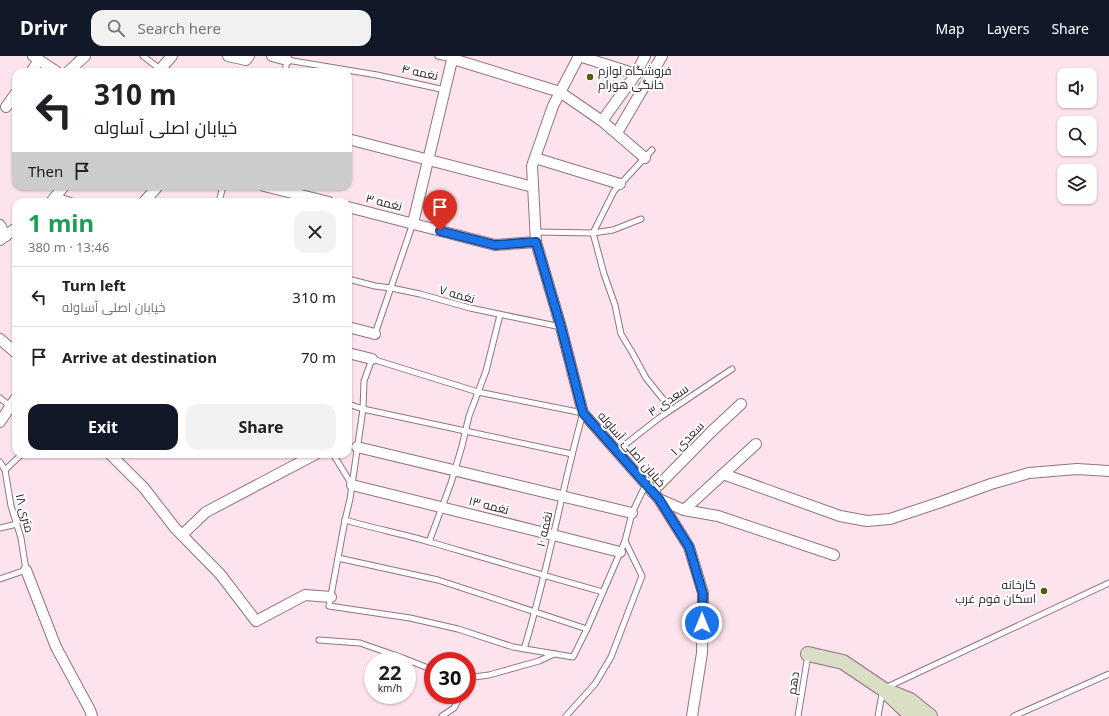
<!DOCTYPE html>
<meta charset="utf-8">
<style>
:root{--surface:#fff;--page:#f2f2f2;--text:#202124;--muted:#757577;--line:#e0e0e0;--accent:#111827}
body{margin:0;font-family:"Noto Sans",Cairo,sans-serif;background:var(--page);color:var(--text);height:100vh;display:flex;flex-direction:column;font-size:15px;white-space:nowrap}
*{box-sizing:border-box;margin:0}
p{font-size:13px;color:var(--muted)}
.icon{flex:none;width:22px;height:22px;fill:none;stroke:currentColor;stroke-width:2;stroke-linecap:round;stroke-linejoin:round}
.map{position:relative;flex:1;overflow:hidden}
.sheet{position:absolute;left:12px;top:142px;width:340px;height:260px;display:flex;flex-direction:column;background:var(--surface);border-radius:12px;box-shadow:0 1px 3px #0004}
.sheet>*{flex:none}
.banner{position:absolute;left:12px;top:12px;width:340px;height:122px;border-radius:12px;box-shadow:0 1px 3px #0004;background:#fff;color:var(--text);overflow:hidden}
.controls{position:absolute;left:1057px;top:12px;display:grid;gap:8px}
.controls a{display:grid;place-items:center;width:40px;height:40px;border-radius:8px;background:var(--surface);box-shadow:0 1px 3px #0004;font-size:20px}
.speed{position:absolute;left:364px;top:596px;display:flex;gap:8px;font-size:20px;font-weight:700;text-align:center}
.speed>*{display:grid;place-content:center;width:52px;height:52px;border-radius:50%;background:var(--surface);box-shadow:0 1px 3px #0004;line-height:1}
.speed small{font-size:10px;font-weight:400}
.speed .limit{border:6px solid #d22;background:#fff;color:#111}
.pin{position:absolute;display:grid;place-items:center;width:34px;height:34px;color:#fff;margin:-41px -17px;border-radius:50% 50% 50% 0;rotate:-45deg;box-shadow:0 0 4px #0007}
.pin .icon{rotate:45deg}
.me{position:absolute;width:44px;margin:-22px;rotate:0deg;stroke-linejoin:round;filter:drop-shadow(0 0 3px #0008)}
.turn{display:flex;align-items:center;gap:14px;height:84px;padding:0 16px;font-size:18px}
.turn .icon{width:52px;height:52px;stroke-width:2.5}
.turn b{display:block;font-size:28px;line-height:34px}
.then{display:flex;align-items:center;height:38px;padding:0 16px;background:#0003;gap:8px;font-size:15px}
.round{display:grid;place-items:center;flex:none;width:42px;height:42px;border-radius:12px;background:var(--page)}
.overview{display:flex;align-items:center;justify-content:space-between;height:68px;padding:0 16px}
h1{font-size:24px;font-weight:700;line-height:30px;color:#1e9e55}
.cta{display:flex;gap:8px;margin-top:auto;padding:8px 16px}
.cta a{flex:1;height:46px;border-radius:12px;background:var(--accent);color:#fff;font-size:16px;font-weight:700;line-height:46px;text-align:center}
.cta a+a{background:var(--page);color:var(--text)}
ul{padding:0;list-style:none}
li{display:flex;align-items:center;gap:12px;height:60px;padding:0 16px;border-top:1px solid var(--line)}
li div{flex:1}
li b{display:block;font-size:15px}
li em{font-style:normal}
header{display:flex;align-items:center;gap:24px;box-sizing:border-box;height:56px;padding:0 20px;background:var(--accent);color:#fff}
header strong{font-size:19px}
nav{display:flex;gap:22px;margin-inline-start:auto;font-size:14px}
.search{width:280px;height:36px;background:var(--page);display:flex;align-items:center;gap:10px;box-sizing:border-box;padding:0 14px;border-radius:12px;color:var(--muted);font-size:15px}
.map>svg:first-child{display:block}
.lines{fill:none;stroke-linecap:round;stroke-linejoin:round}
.lane-casing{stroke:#91747f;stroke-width:7}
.street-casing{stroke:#91747f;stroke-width:12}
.secondary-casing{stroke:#91747f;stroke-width:16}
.lane{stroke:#fff;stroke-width:5}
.street{stroke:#fff;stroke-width:10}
.secondary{stroke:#d9dec5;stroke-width:14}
.route-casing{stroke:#114b97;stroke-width:10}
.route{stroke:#1a73e8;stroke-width:7}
.poi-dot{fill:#505f00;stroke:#fff;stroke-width:1.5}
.labels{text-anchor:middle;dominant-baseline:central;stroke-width:4;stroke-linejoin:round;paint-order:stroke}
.poi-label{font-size:12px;fill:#271b20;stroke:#fff;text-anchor:start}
.street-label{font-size:12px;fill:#271b20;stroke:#fff}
</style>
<header>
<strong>Drivr</strong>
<div class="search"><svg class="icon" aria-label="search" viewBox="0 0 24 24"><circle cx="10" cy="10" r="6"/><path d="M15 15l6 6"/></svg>Search here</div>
<nav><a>Map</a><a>Layers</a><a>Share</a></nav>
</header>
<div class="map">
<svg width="1109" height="660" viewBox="0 0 1109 660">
<rect width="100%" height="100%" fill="#fde3ed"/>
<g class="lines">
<defs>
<g id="lane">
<path d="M143 0 160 13"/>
<path d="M438 0 452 3"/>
<path d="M285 16 287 4 377 19 445 34"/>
<path d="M57 140 75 146"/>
<path d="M219 146 223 130"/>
<path d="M641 163 613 174 593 177 614 135 652 94"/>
<path d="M536 176 593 177 604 218 615 249 621 278 633 298 646 322 671 353"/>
<path d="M348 223 375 230 391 232 420 238 470 252 561 271"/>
<path d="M375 278 413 167"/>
<path d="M0 342 10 350"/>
<path d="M348 348 363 353 572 398"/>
<path d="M617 395 659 362 732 313"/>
<path d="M191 398H192"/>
<path d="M333 398 352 429"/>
<path d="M0 406 5 414 11 450 21 482 26 514 0 523"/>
<path d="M5 414 22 398"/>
<path d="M345 464 329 550 410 562 458 573 513 591 573 601 587 573 625 485"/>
<path d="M0 472 17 468"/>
<path d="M429 486 451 427 462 390 469 360 486 315 500 259"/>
<path d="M338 502 438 524 587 573"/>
<path d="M319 584 360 587 403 602 433 614"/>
<path d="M524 593C548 516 561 435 583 357L478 336 372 303 364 325 363 353 350 443 345 464C373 472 402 478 430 486 488 503 545 520 603 536"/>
<path d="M467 622 489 619 539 605 554 598"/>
<path d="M442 660 454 652 461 639"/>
<path d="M566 660 595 628 611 601 642 520 625 485 632 457 646 428"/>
<path d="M798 660 808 599"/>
<path d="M878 660 883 633 1109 527"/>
<path d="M1014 660 1109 618"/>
</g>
<g id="street">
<path d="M33 0 57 16"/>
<path d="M228 0 246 4 249 0"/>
<path d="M272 0 287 4"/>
<path d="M579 0 636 18"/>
<path d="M453 3 560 36 602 65 645 102"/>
<path d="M31 16 39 4"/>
<path d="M68 16 85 0"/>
<path d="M158 16 172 0"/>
<path d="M6 51 16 37"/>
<path d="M602 65 636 18 645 0"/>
<path d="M617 77 662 0"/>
<path d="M348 83 533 131"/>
<path d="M535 102 620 128"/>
<path d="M264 130 329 146"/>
<path d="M51 146 64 130"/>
<path d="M144 146 158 130"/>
<path d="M348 151 495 189 536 186 532 110 553 50 579 0"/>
<path d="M413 167 453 0"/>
<path d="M0 169 6 180"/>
<path d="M0 184 16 172"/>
<path d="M536 186 561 271 583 357 659 443 689 491 703 537 702 597 692 660"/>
<path d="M348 271 375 278"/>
<path d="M0 283 16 297"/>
<path d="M348 297 372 303"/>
<path d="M0 366 16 342"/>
<path d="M357 391 632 457"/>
<path d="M110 398 144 432 175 472 220 518 256 565 305 539 331 541"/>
<path d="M723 418 840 460 867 465 890 463 941 446 991 428 1029 417 1077 413 1109 415"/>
<path d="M352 429 553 479 620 496"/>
<path d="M652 436 711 376 741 348"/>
<path d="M659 443 684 454 718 460 834 499"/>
<path d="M684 454 756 388"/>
<path d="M182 479 206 456 316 398"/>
<path d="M26 514 56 591 90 654 92 660"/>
</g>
<g id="secondary">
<path d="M808 598 843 606 883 633 905 654 913 660"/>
<path d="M890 636 910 644 930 660"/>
</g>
</defs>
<use href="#lane" class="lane-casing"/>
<use href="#street" class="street-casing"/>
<use href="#secondary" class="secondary-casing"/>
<use href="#lane" class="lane"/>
<use href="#street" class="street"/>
<use href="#secondary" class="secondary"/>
</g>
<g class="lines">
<defs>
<path id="route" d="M440 175 495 189 536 186 561 271 583 357 659 443 689 491 703 538 702 567"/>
</defs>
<use href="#route" class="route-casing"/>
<use href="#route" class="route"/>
</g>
<g class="poi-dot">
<circle cx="590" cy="21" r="4"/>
<circle cx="1044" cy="535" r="4"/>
</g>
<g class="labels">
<g class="poi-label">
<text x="598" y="14">فروشگاه لوازم<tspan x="598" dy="14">خانگی هورام</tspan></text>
<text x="1036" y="528" text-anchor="end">کارخانه<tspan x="1036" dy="14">اسکان فوم غرب</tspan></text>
</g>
<g class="street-label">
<text transform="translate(420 16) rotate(12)">نغمه ۴</text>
<text transform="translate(384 146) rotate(14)">نغمه ۳</text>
<text transform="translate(457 238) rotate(16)">نغمه ۷</text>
<text transform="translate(668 344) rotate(-35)">سعدی ۳</text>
<text transform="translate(687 382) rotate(-45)">سعدی ۱</text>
<text transform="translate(632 393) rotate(49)">خیابان اصلی آساوله</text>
<text transform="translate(489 449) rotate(14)">نغمه ۱۳</text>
<text transform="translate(25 457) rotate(75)">۱۸ متری</text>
<text transform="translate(544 473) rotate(-77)">نغمه ۱۰</text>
<text transform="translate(793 627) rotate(-81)">دهم</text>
</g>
</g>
</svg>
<div class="controls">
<a><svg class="icon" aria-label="sound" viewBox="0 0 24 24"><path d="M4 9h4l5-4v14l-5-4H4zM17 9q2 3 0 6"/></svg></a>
<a><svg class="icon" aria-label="search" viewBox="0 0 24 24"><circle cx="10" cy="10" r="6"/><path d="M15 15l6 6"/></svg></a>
<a><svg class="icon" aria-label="layers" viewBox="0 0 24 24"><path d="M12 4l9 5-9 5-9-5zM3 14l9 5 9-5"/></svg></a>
</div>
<div class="speed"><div>22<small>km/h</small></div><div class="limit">30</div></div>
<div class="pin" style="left:440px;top:175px;background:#d93025"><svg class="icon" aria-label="arrive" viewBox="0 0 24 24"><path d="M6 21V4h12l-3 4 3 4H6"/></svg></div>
<svg class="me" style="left:702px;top:567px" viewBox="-20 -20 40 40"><circle r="17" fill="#1a73e8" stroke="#fff" stroke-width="3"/><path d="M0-11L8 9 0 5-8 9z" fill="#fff"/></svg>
<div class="banner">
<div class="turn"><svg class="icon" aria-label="left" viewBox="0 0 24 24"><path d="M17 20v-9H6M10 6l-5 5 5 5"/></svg><div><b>310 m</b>خیابان اصلی آساوله</div></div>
<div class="then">Then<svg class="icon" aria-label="arrive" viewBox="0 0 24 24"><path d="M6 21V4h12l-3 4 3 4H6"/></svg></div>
</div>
<section class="sheet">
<div class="overview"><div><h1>1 min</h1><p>380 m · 13:46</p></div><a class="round"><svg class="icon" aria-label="close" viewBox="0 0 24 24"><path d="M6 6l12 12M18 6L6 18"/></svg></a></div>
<ul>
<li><svg class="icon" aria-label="left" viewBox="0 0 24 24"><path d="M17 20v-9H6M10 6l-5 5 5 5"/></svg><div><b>Turn left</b><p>خیابان اصلی آساوله</p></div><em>310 m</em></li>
<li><svg class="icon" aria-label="arrive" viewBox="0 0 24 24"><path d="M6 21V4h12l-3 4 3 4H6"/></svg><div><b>Arrive at destination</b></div><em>70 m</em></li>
</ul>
<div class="cta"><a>Exit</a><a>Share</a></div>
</section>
</div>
